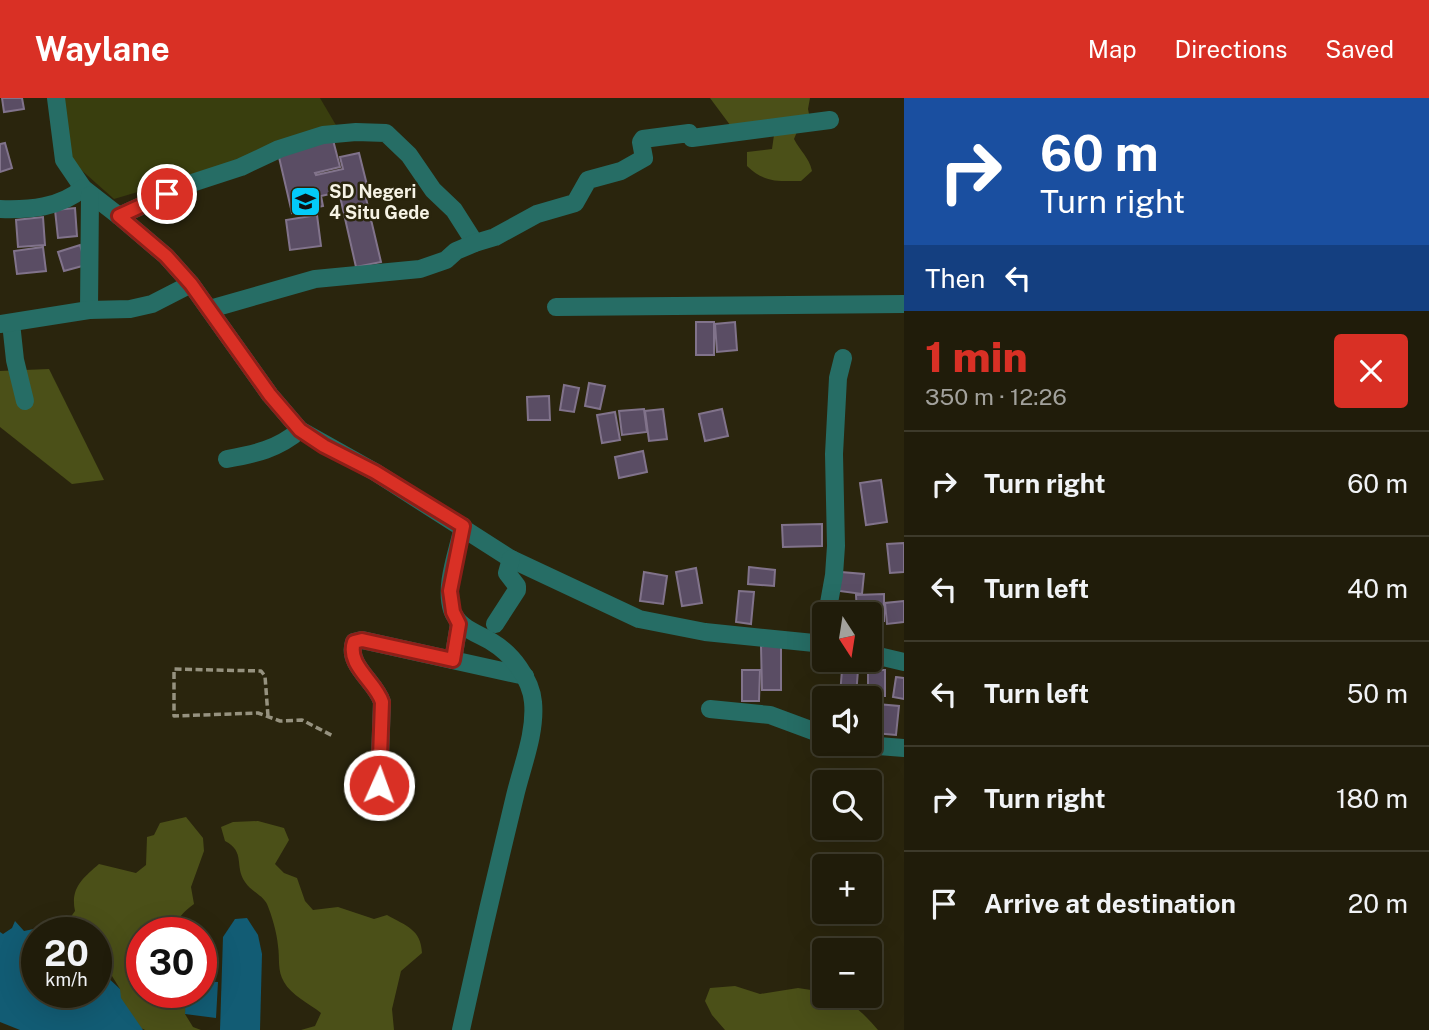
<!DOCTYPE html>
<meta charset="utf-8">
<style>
:root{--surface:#201c0a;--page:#282513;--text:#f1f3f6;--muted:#a2a19c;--line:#3d3a2b;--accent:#d93025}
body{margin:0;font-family:"Public Sans",sans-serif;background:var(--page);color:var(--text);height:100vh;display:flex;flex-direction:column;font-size:26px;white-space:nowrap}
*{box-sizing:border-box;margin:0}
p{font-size:23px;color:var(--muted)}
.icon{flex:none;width:38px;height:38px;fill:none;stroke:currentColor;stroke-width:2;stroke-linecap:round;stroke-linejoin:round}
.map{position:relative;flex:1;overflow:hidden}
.panel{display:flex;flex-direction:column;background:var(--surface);width:525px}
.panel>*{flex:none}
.top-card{background:#1a4fa0;color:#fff;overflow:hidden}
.needle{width:46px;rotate:168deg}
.tools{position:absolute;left:812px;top:504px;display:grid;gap:14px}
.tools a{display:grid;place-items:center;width:70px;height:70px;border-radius:7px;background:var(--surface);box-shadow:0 7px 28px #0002,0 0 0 2px var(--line);font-size:35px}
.speed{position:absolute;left:21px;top:819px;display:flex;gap:14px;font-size:35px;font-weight:700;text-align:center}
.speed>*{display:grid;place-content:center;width:91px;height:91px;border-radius:50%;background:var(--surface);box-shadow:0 7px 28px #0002,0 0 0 2px var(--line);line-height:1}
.speed small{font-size:18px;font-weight:400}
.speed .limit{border:10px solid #d22;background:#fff;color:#111}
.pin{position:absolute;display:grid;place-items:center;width:60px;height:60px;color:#fff;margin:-30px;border:4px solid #fff;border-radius:50%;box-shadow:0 2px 7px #0007}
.me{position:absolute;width:77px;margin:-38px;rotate:2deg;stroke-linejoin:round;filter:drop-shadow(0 0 5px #0008)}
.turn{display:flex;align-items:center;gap:24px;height:147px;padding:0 21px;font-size:32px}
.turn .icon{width:91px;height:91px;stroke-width:2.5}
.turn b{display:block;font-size:49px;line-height:60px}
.then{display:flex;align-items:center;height:66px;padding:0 21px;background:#0003;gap:14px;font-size:26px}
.round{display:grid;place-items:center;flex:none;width:74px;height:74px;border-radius:7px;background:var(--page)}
.summary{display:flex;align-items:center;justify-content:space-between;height:119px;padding:0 21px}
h1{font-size:42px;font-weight:800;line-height:52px;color:var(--accent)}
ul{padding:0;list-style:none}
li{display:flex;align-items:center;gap:21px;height:105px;padding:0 21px;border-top:2px solid var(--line)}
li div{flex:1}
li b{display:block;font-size:26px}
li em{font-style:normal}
header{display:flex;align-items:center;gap:42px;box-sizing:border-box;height:98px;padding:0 35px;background:var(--accent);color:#fff}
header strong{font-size:33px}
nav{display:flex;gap:38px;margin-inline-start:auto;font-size:24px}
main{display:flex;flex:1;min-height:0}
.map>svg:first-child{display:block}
.green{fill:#393e0e}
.forest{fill:#4b5018}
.water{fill:#125c74}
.building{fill:#5a4d64;stroke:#81738b;stroke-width:2}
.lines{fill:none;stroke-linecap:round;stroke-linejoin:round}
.path{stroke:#96927f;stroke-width:3.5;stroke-dasharray:7 3.5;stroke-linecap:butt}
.minor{stroke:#266d65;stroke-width:18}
.route-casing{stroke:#8d1f18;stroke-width:18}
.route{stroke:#d93025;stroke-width:12}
.labels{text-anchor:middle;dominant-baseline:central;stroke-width:5;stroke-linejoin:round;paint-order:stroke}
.poi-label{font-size:18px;font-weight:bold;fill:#f6f3e5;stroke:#2a250d;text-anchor:start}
</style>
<header>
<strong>Waylane</strong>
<nav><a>Map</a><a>Directions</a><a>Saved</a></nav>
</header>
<main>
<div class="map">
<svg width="904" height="932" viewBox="0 0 904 932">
<rect width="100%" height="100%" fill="#2a250d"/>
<path class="green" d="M60 0H320L340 34 114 101 70 62Z"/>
<g class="forest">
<path d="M710 0H810L808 11 810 21 799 29 794 41C800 53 809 59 812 73L801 83C777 83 765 85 747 68V54L772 51 774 37 736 35Z"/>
<path d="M49 271 104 382 72 386 0 329V273Z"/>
<path d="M186 719 203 740 204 753 191 789 194 806C183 814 176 821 174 835H142V894H189L185 916 193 929 201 932H145L134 927 120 905V891L112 878 96 868V835H66L70 820 75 813C70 790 83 780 99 766L136 775 146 767 147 739 154 737 160 725Z"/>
<path d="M258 723 284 730 289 742 275 766 284 775 297 780 305 803 313 812 338 809 374 821 387 817C406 828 421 831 422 855L401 873 392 911 394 932H301L315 928 321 915C310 906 291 897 284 884 277 872 280 861 278 848 277 835 272 818 267 806 262 796 250 793 245 784 234 768 246 754 225 743L221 729 233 724Z"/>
<path d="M735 888 760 896 798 890 824 894V898C848 898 863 915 878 932H725L712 917 705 903 710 890Z"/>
</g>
<g class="water">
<path d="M247 820 258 837 262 856 260 932H220L223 839 235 821Z"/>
<path d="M15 823 24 833 53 827 62 829 66 835H37V894H96L97 863 103 875 120 891 121 900 143 932H20L0 924V834L3 836 12 830Z"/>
<path d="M201 883 218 884 216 920 185 916 186 894H201Z"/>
</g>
<g class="building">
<path d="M2 0H22L24 11 4 14Z"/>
<path d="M333 42 340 69 315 75 316 77 343 71 340 59 359 55 369 95 365 96 381 164 356 169 339 94 321 98 323 108 292 115 278 55Z"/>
<path d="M5 45 12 70 0 74V46Z"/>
<path d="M75 110 77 138 58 140 55 112Z"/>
<path d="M317 117 321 148 290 152 286 122Z"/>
<path d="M43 119 45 147 18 149 16 122Z"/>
<path d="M80 147 86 167 64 173 58 154Z"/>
<path d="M43 149 46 173 17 176 14 153Z"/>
<rect x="696" y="224" width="18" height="33"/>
<path d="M735 224 737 252 717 254 715 226Z"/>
<path d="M589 285 605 288 600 311 585 308Z"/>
<path d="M564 287 579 290 574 314 560 312Z"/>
<path d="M549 298 550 322H528L527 299Z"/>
<path d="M644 311 647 334 622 337 619 313Z"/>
<path d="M663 311 667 341 649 343 645 313Z"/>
<path d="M722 311 728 338 705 343 699 316Z"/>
<path d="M615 314 620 342 602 345 597 317Z"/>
<path d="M643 353 647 374 619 380 615 359Z"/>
<path d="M881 382 887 424 866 427 860 385Z"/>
<path d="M822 426V448L783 449 782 427Z"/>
<path d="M904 445V474L890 475 887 446Z"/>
<path d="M749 469 775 472 774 488 748 486Z"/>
<path d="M696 470 702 505 682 508 676 474Z"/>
<path d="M644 474 667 478 663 506 640 503Z"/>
<path d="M841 474 864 476 862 496 839 493Z"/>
<path d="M739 493 754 494 751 526 736 524Z"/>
<path d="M884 496V523L870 524V516H857L856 497Z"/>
<path d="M904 503V524L887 526 885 505Z"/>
<path d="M761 548H781V592H762Z"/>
<path d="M742 572H760L759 603H742Z"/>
<path d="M842 572H858L856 598 840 597Z"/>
<rect x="868" y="572" width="17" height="26"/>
<path d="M896 579 904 580V601L893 599Z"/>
<path d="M877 606 899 608 896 637 874 635Z"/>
</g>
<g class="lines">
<path class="path" d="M268 618 265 578 261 573 174 571V618L258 615 280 623 302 622 333 638"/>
<g class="minor">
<path d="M56 0 64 62 83 90 119 118 166 158 191 186 270 297 300 332 375 374 511 461 639 521 705 534 824 546"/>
<path d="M0 111C29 112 60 110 83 90"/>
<path d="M119 118 192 85 241 69 279 51 323 37 356 34 386 35 409 57 433 92 454 112 475 145"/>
<path d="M556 209 904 206"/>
<path d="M210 211 315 181 420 171 446 162 456 153 475 145 495 139 537 116 575 105 588 82 621 73 644 60 641 44 643 41 689 35 692 40 830 22"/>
<path d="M89 212 90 97"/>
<path d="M11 225 15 262 25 303"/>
<path d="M0 226 89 212 130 211 152 206 191 186"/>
<path d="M227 361C255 356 278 351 300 332"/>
<path d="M827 516 834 477 836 448 834 356 838 280 843 260"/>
<path d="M495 526 517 492V488L507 475 511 461"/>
<path d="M870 556 904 564"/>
<path d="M453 562 459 526"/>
<path d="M710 611 770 617 824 637"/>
<path d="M853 646 904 650"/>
<path d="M379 687 382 604C376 584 346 567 354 544L362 542 525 578"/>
<path d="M461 932C478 854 496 776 515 698 522 668 536 635 533 604 531 581 512 556 492 544 477 535 458 530 452 512 444 487 458 454 463 428"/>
</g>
</g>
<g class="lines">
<defs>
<path id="route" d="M167 96 119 118 166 158 191 186 270 297 300 332 324 348 375 374 463 428 450 493 453 514 459 526 453 562 362 542 354 544C346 567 376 584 382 604L379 687"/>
</defs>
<use href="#route" class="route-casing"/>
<use href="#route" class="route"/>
</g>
<defs>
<symbol id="school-square" viewBox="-11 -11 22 22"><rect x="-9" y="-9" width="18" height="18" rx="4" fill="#03cbf9" stroke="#2a250d"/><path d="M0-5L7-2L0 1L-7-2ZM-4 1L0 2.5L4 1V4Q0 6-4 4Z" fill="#111"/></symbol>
</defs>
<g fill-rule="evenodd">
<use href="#school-square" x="288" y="86" width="35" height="35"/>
</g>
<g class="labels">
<g class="poi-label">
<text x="329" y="93">SD Negeri<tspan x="329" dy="21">4 Situ Gede</tspan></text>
</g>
</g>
</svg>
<div class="tools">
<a><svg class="needle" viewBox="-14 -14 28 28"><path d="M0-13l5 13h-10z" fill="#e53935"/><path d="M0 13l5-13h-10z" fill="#a2a19c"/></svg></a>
<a><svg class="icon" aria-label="sound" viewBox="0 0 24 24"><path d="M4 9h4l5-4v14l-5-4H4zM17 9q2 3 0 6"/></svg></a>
<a><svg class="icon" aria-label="search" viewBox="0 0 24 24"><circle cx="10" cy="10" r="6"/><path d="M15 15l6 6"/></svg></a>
<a>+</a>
<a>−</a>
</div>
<div class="speed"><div>20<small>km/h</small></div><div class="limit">30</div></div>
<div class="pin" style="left:167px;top:96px;background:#d93025"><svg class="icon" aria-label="arrive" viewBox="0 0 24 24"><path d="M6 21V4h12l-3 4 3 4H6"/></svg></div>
<svg class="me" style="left:379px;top:687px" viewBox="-20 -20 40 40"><circle r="17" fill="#d93025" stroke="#fff" stroke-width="3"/><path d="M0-11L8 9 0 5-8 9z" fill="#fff"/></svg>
</div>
<section class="panel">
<div class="top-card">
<div class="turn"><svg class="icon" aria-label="right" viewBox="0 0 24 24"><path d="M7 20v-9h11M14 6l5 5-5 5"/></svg><div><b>60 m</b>Turn right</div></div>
<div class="then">Then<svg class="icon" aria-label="left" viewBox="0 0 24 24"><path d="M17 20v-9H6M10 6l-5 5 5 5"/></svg></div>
</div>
<div class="summary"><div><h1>1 min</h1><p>350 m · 12:26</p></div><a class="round" style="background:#d93025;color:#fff"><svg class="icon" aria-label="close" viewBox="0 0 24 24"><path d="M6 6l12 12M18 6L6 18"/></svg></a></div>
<ul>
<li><svg class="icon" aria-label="right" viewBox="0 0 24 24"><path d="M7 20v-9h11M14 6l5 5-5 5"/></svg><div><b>Turn right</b></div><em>60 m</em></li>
<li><svg class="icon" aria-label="left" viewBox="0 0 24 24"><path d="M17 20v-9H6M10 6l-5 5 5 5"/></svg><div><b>Turn left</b></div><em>40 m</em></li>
<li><svg class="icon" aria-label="left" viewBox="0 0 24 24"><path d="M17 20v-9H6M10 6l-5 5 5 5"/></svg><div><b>Turn left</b></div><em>50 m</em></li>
<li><svg class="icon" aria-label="right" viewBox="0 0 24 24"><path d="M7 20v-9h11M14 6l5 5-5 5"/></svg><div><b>Turn right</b></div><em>180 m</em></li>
<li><svg class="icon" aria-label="arrive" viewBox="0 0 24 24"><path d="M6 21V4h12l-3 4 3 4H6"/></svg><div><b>Arrive at destination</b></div><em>20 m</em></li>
</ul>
</section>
</main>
